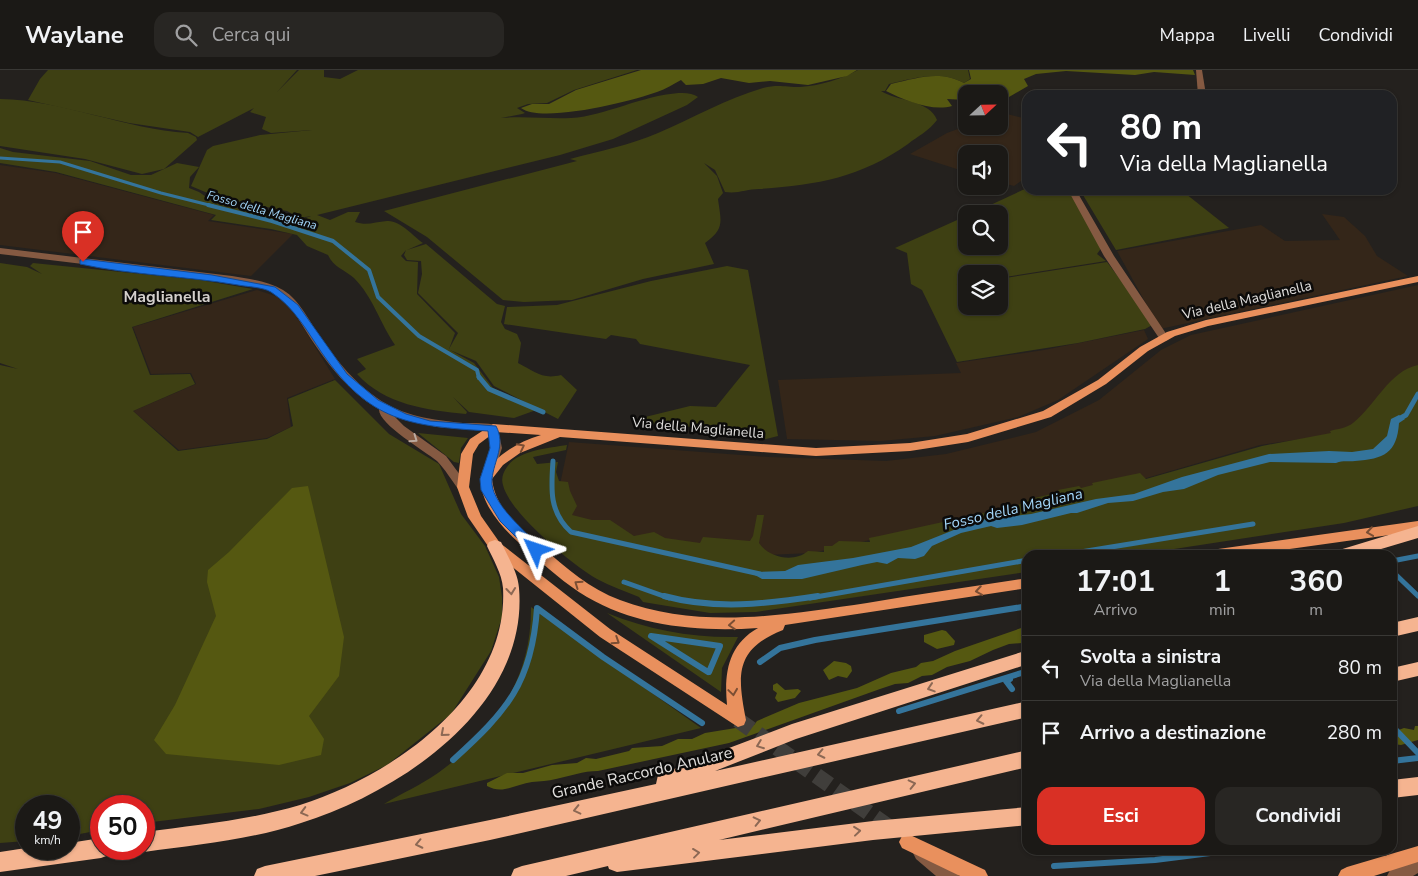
<!DOCTYPE html>
<html lang="it">
<style>
:root{--surface:#1b1916;--page:#282623;--text:#f1f3f6;--muted:#a0a0a1;--line:#393835;--accent:#d93025}
body{margin:0;font-family:"Nunito Sans",sans-serif;background:var(--page);color:var(--text);height:100vh;display:flex;flex-direction:column;font-size:19px;white-space:nowrap}
*{box-sizing:border-box;margin:0}
p{font-size:16px;color:var(--muted)}
.icon{flex:none;width:28px;height:28px;fill:none;stroke:currentColor;stroke-width:2;stroke-linecap:round;stroke-linejoin:round}
.map{position:relative;flex:1;overflow:hidden}
.drawer{position:absolute;left:1022px;top:480px;width:375px;height:305px;display:flex;flex-direction:column;background:var(--surface);border-radius:15px;box-shadow:0 1px 4px #0004,0 0 0 1px var(--line)}
.drawer>*{flex:none}
.banner{position:absolute;left:1022px;top:20px;width:375px;height:105px;border-radius:15px;box-shadow:0 1px 4px #0004,0 0 0 1px var(--line);background:#202124;color:#fff;overflow:hidden}
.needle{width:32px;rotate:68deg}
.tools{position:absolute;left:958px;top:15px;display:grid;gap:10px}
.tools a{display:grid;place-items:center;width:50px;height:50px;border-radius:10px;background:var(--surface);box-shadow:0 1px 4px #0004,0 0 0 1px var(--line);font-size:25px}
.speed{position:absolute;left:15px;top:725px;display:flex;gap:10px;font-size:25px;font-weight:700;text-align:center}
.speed>*{display:grid;place-content:center;width:65px;height:65px;border-radius:50%;background:var(--surface);box-shadow:0 1px 4px #0004,0 0 0 1px var(--line);line-height:1}
.speed small{font-size:12px;font-weight:400}
.speed .limit{border:8px solid #d22;background:#fff;color:#111}
.pin{position:absolute;display:grid;place-items:center;width:42px;height:42px;color:#fff;margin:-51px -21px;border-radius:50% 50% 50% 0;rotate:-45deg;box-shadow:0 0 5px #0007}
.pin .icon{rotate:45deg}
.me{position:absolute;width:55px;margin:-28px;rotate:312deg;stroke-linejoin:round;filter:drop-shadow(0 0 4px #0008)}
.turn{display:flex;align-items:center;gap:18px;height:105px;padding:0 15px;font-size:22px}
.turn .icon{width:65px;height:65px;stroke-width:2.5}
.turn b{display:block;font-size:35px;line-height:42px}
.eta{display:flex;justify-content:space-evenly;align-items:center;height:85px;text-align:center}
.eta b{font-size:30px;font-weight:700;line-height:35px}
.action{display:flex;gap:10px;margin-top:auto;padding:10px 15px}
.action a{flex:1;height:58px;border-radius:15px;background:var(--accent);color:#fff;font-size:20px;font-weight:700;line-height:58px;text-align:center}
.action a+a{background:var(--page);color:var(--text)}
ul{padding:0;list-style:none}
li{display:flex;align-items:center;gap:15px;height:65px;padding:0 15px;border-top:1px solid var(--line)}
li div{flex:1}
li b{display:block;font-size:19px}
li em{font-style:normal}
header{display:flex;align-items:center;gap:30px;box-sizing:border-box;height:70px;padding:0 25px;background:var(--surface);border-bottom:1px solid var(--line)}
header strong{font-size:24px}
nav{display:flex;gap:28px;margin-inline-start:auto;font-size:18px}
.search{width:350px;height:45px;background:var(--page);display:flex;align-items:center;gap:12px;box-sizing:border-box;padding:0 18px;border-radius:15px;color:var(--muted);font-size:19px}
.map>svg:first-child{display:block}
.industrial{fill:#342619}
.green{fill:#3e4013;fill-rule:evenodd}
.forest{fill:#555811}
.water{fill:#34749b}
.lines{fill:none;stroke-linecap:round;stroke-linejoin:round}
.stream-far3{stroke:#34749b;stroke-width:3}
.stream-far2{stroke:#34749b;stroke-width:4}
.stream-far1{stroke:#34749b;stroke-width:5}
.stream{stroke:#34749b;stroke-width:6}
.major-tunnel{stroke:#403e3b;stroke-width:16;stroke-dasharray:16 8;stroke-linecap:butt}
.minor{fill:#855a42;fill-rule:evenodd}
.major{fill:#e9905d;fill-rule:evenodd}
.highway{fill:#f5b490;fill-rule:evenodd}
.oneway{stroke:#bcaa9f}
.oneway2{stroke:#7a4e34}
.oneway3{stroke:#8c6854}
.route{fill:#1a73e8;stroke:#114b97}
.labels{text-anchor:middle;dominant-baseline:central;stroke-width:5;stroke-linejoin:round;paint-order:stroke}
.far-water-label{font-size:12px;font-style:italic;fill:#a3d6f9;stroke:#0c0b0a}
.street-label{font-size:14px;fill:#e1dfdd;stroke:#0c0b0a}
.water-label{font-size:15px;font-style:italic;fill:#a3d6f9;stroke:#0c0b0a}
.quarter-label{font-size:16px;font-weight:bold;fill:#d4d0cc;stroke:#0c0b0a}
.near-street-label{font-size:16px;fill:#e1dfdd;stroke:#0c0b0a}
</style>
<header>
<strong>Waylane</strong>
<div class="search"><svg class="icon" aria-label="search" viewBox="0 0 24 24"><circle cx="10" cy="10" r="6"/><path d="M15 15l6 6"/></svg>Cerca qui</div>
<nav><a>Mappa</a><a>Livelli</a><a>Condividi</a></nav>
</header>
<div class="map">
<svg width="1418" height="806" viewBox="0 0 1418 806">
<rect width="100%" height="100%" fill="#24211e"/>
<g class="industrial">
<path d="M1003 43 1027 49V107L1014 116 999 112V84H966V102L910 84 947 63 966 56H999V44Z"/>
<path d="M0 95 56 103 214 145 208 151 293 164 251 206 0 175Z"/>
<path d="M1322 144 1344 147 1365 166 1377 186 1408 206 1160 259 1117 181 1261 155 1285 171 1340 170Z"/>
<path d="M1418 215V296L1359 352 1337 364 1260 375 1143 409 812 483 766 485 580 458 565 448 559 419 569 372 769 387 886 391 946 384 1036 362 1099 330 1161 280 1191 265Z"/>
<path d="M257 220 281 228 291 238 335 309 287 328 291 357 267 368 179 380 133 341 196 314 191 303 151 304 133 257Z"/>
<path d="M1144 260 1148 269 1058 330 1018 347 935 366 881 371 787 369 778 310 961 303 956 293 1044 280Z"/>
</g>
<g class="green">
<path d="M48 0H297L277 22 299 0H324V7L340 9 358 0H637L574 20 547 33 528 34 517 38 525 43 522 44 501 48C525 46 547 49 571 48 589 47 606 41 623 36 639 31 684 16 698 27L687 35 613 69 560 85 317 145 330 150 348 142H360L355 152C367 156 375 152 387 151 400 150 413 166 423 173L407 180 426 174 497 234 505 236 501 252 505 259 517 264 521 273 518 293C534 301 542 310 561 305L577 320 558 349 494 316 476 291 450 280 474 293 493 318 539 339 514 348 469 342 453 327 467 342 466 344C427 340 385 335 357 304L366 299 357 289 395 275C380 253 373 227 354 208 345 200 333 197 328 185L307 176 297 165 271 159 211 150 216 145 56 102 0 93V78L13 82 90 91 131 105H151L177 93 199 97 190 107 189 118 199 122 212 131 243 140 282 143 296 149H303L311 146 300 148 287 141 217 127 191 116 207 80 213 76 260 65 312 60 271 63 262 59 266 47 250 42 254 38 198 67 190 62 129 53 28 30 40 9ZM406 180 404 185 407 190 421 191 422 204 418 223 458 263 449 279 455 263 417 224 418 192 406 191 401 186Z"/>
<path d="M858 0H968L970 9 964 13C940 0 915 8 889 14L885 21H881C896 31 930 30 937 50 929 61 918 66 908 74 860 108 816 115 759 119 747 119 738 124 725 122L715 100 704 93 717 106 723 123 718 129C721 152 725 158 705 173L714 194 643 209 572 230 524 232 503 230 427 167 384 141 577 91 570 89C600 81 630 75 658 63 693 48 726 29 763 18 778 14 785 17 800 17 819 16 842 9 858 0Z"/>
<path d="M0 29C63 30 124 59 188 63L196 67 197 70 164 99 142 104 85 89 0 76Z"/>
<path d="M1027 118 1070 120 1102 177 1097 184 1106 191 999 208V204H966V213L956 215 966 214V236H999V209L1107 192 1154 254 1145 259 1078 273 957 292 922 220 911 214 907 183 895 178 966 146V176H999V144H971Z"/>
<path d="M1080 120H1181L1229 158 1116 180Z"/>
<path d="M0 193 27 197 42 204 30 196 33 193 200 210 253 219 132 257 150 305 190 304 195 314 133 341 178 381 267 369 293 356 288 329 335 310 389 364 439 394 461 444 485 476 499 507 502 527V547L491 581 451 644 387 695 350 713 309 727 259 739 144 753V736H101V760L69 766V736H26V771L0 773V295L18 299 0 293Z"/>
<path d="M727 196 748 200 778 366 766 369 701 358 638 353 641 348 690 336 716 337 750 295 640 274 636 269 611 265 606 269 504 254 507 237 557 235 651 211Z"/>
<path d="M1418 295V436L1344 453 1135 485H1028L1027 502 756 542 710 543 643 532 639 527C625 521 610 516 597 509 572 495 509 442 503 415 501 409 503 402 507 397 518 380 549 378 567 375L566 380 533 387 537 394 558 392 556 402 559 411 568 412 570 421 577 436 572 445 592 450H610L634 466 654 462 665 468 700 473 703 467 750 471 753 466 757 445H764L759 473C769 488 794 493 808 481L824 482V476H832L839 471 870 472 869 468 879 466 1016 436 1030 429 1060 422 1058 420 1079 416 1081 418 1093 415 1092 413 1140 403 1146 409 1262 376 1331 363 1330 361C1337 359 1347 358 1353 353 1375 336 1389 301 1418 295Z"/>
<path d="M418 363 468 368 461 378 459 393 454 392Z"/>
<path d="M531 537 701 658 384 734C402 723 421 715 438 703 495 662 532 608 531 537Z"/>
<path d="M607 543C649 560 692 568 738 567L722 598 721 622Z"/>
</g>
<g class="forest">
<path d="M641 0H857L847 6 808 15 770 11 749 13 721 8 703 14 686 15 681 10C673 14 666 19 657 22 633 31 541 54 521 38L532 34H549L576 20Z"/>
<path d="M969 0H1193L1195 5 1154 2 1135 5 1066 1 1036 4 1024 9 1028 16 1009 27 991 22 966 24V30L947 29 952 36C932 42 904 30 886 21L891 14C918 8 939 0 964 13L971 9Z"/>
<path d="M308 416 344 567 339 606 309 646 324 669 321 685 279 695 166 684 154 670 175 635 216 546 207 512 208 500 229 482 292 418Z"/>
<path d="M1027 556V567L1022 573 1009 574 993 580 970 591 947 597 932 605 922 606 908 613 895 614 880 619 729 673 598 701C583 701 570 706 556 709 548 711 540 711 532 712 516 714 503 725 487 716V713L507 703H523L552 695 577 693 586 688 596 689 629 681 632 678 662 676 678 669H692L705 663 754 655 757 651 799 633 857 618 891 603 916 597 921 593 933 591 955 581Z"/>
<path d="M942 560 946 561 955 571 954 575 937 579 924 572V565Z"/>
<path d="M834 591 846 593 851 596 852 601 847 608 838 606 829 610 823 600Z"/>
<path d="M777 613 785 620 798 619 801 621 795 628 778 632 775 628 777 623 773 620V615Z"/>
<path d="M1415 656H1418V670L1401 675 1393 674V662L1404 658 1414 660Z"/>
</g>
<path class="water" d="M1399 345 1405 349 1399 353C1397 383 1384 389 1355 391 1348 392 1344 390 1336 393L1270 392 1218 405 1184 419 1163 422 1133 431 1108 433 1077 443H1071L1022 455 997 458 991 456 961 463 932 476 924 486 915 489 898 488 887 494 877 492 862 495 802 509H762L755 505V502L785 501 798 495 853 488 911 477 979 450 1031 444 1096 429 1134 424 1182 407 1269 384 1329 381 1352 382 1373 379 1387 366 1391 349Z"/>
<g class="lines">
<path class="stream-far3" d="M0 88 60 92 161 123 213 136"/>
<path class="stream-far2" d="M208 135 272 151 333 171 369 200 378 227 419 266 477 300 479 308"/>
<g class="stream-far1">
<path d="M479 307 489 319 543 342"/>
<path d="M1397 350 1406 345 1418 324"/>
<path d="M553 391C551 419 549 442 571 462L760 504"/>
<path d="M1062 485 1253 454"/>
<path d="M1392 491 1418 486"/>
<path d="M1392 501 1418 526"/>
<path d="M624 512 669 528"/>
<path d="M810 528 1028 490"/>
</g>
<g class="stream">
<path d="M664 526C715 540 767 534 818 526"/>
<path d="M760 592 780 578 815 570 1028 536"/>
<path d="M708 602 651 566 720 576 709 602"/>
<path d="M1010 609 1006 611 1012 619"/>
<path d="M899 641 1028 601"/>
<path d="M1392 656 1418 683"/>
<path d="M453 690C507 641 532 613 537 538L603 587 702 653"/>
<path d="M1392 691 1418 688"/>
<path d="M1054 796 1155 790 1234 780"/>
</g>
<path class="major-tunnel" d="M738 650 893 760"/>
<g class="minor">
<path d="M1196 0H1202L1206 25H1198Z"/>
<path d="M1068 120H1076L1114 186 1169 268 1168 270 1164 271 1159 268 1104 186Z"/>
<path d="M0 178 232 206C249 209 268 211 283 220 301 231 310 253 322 270 338 292 355 313 377 328 402 346 433 350 463 353 474 353 486 353 497 355L502 378 492 409 486 413 480 409 490 378 488 361 437 357 395 347 404 356 446 386 469 417 463 421 459 420C452 411 445 399 437 391 425 381 378 354 379 339 350 323 329 296 311 269 301 254 293 237 279 226 265 217 248 214 232 212L0 184Z"/>
<path d="M922 775C934 779 954 794 959 806H936L916 789 913 783 916 777Z"/>
<path d="M1418 786V803L1413 806H1387L1390 800Z"/>
</g>
<g class="major">
<path d="M1418 206V212L1208 256 1175 266 1148 281 1106 314 1051 347 968 372 910 381 816 386 560 367 520 383 503 395 492 409C495 439 521 459 542 477 566 498 590 519 620 530 700 560 785 545 867 533 920 524 974 516 1028 508V518L785 555 783 560C735 579 737 604 746 650L744 655 738 657 600 567 490 479 468 447 457 417 461 384 470 369 493 354 816 378 910 373 967 364 1043 341 1098 310 1140 277 1167 262 1206 250ZM495 362 541 365C515 373 495 386 480 409 482 438 506 462 527 480 547 497 565 514 587 527 638 557 701 562 758 558 728 575 724 603 727 635L610 559 500 473 481 446 469 417 473 384 479 374Z"/>
<path d="M1418 451V461L1246 485H1204L1206 482 1211 480Z"/>
<path d="M908 764 985 800 988 806H960L902 778 899 772 902 766Z"/>
<path d="M1418 776V792L1374 806H1338L1341 800 1347 797Z"/>
</g>
<g class="highway">
<path d="M1418 456V468L1361 485H1334L1336 481Z"/>
<path d="M495 470 501 472 503 476C509 489 518 503 519 518 529 637 400 722 301 753 250 770 196 775 144 782L137 779H144V762C196 755 250 750 300 735 392 706 509 626 503 518 502 504 493 489 487 476L489 472Z"/>
<path d="M1418 547V561L1392 567V553Z"/>
<path d="M1028 580V594L796 669 715 701 1028 631V647L490 770 315 806H254L257 799 265 796 490 750 656 714 658 705 792 654Z"/>
<path d="M1418 592V606L1392 612V598Z"/>
<path d="M1028 680V697L719 770 873 751 1028 737V755L873 770 617 802 609 799 608 796 566 806H511L514 799 522 796Z"/>
<path d="M1418 707V725L1392 728V710Z"/>
<path d="M101 768V779H111L109 785 101 788 0 802V782L26 778 69 779V773Z"/>
</g>
</g>
<defs><path id="oneway-chevron" d="M-2-3.5L2.5 0L-2 3.5" fill="none" stroke-width="1.6" stroke-linecap="round" stroke-linejoin="round" transform="scale(1.25)"/></defs>
<use class="oneway" href="#oneway-chevron" transform="translate(414 369) rotate(35)"/>
<g class="oneway2">
<use href="#oneway-chevron" transform="translate(521 377) rotate(-27)"/>
<use href="#oneway-chevron" transform="translate(1370 462) rotate(172)"/>
<use href="#oneway-chevron" transform="translate(578 514) rotate(-145)"/>
<use href="#oneway-chevron" transform="translate(979 521) rotate(171)"/>
<use href="#oneway-chevron" transform="translate(732 555) rotate(176)"/>
<use href="#oneway-chevron" transform="translate(616 571) rotate(33)"/>
<use href="#oneway-chevron" transform="translate(733 622) rotate(82)"/>
</g>
<g class="oneway3">
<use href="#oneway-chevron" transform="translate(511 521) rotate(84)"/>
<use href="#oneway-chevron" transform="translate(931 618) rotate(162)"/>
<use href="#oneway-chevron" transform="translate(980 650) rotate(168)"/>
<use href="#oneway-chevron" transform="translate(444 663) rotate(139)"/>
<use href="#oneway-chevron" transform="translate(760 675) rotate(159)"/>
<use href="#oneway-chevron" transform="translate(821 684) rotate(168)"/>
<use href="#oneway-chevron" transform="translate(912 714) rotate(-13)"/>
<use href="#oneway-chevron" transform="translate(577 740) rotate(167)"/>
<use href="#oneway-chevron" transform="translate(304 742) rotate(165)"/>
<use href="#oneway-chevron" transform="translate(757 751) rotate(-13)"/>
<use href="#oneway-chevron" transform="translate(857 761) rotate(-6)"/>
<use href="#oneway-chevron" transform="translate(419 774) rotate(168)"/>
<use href="#oneway-chevron" transform="translate(696 783) rotate(-7)"/>
</g>
<path class="route" d="M83 189 212 205 275 217 298 235 347 304 378 330 406 344 430 351 496 356C506 375 494 390 492 409 489 432 526 462 541 477L542 480 541 483H532L500 451 481 420 480 409 490 378 488 361C409 356 370 352 322 283 307 261 294 237 271 222 263 217 248 217 238 215 186 206 130 205 80 194V190Z"/>
<g class="labels">
<g class="far-water-label">
<text transform="translate(262 140) rotate(16)">Fosso della Magliana</text>
</g>
<g class="street-label">
<text transform="translate(1247 230) rotate(-13)">Via della Maglianella</text>
<text transform="translate(698 358) rotate(5)">Via della Maglianella</text>
</g>
<g class="water-label">
<text transform="translate(1013 439) rotate(-13)">Fosso della Magliana</text>
</g>
<g class="quarter-label">
<text x="167" y="227">Maglianella</text>
</g>
<g class="near-street-label">
<text transform="translate(642 703) rotate(-13)">Grande Raccordo Anulare</text>
</g>
</g>
</svg>
<div class="tools">
<a><svg class="needle" viewBox="-14 -14 28 28"><path d="M0-13l5 13h-10z" fill="#e53935"/><path d="M0 13l5-13h-10z" fill="#a0a0a1"/></svg></a>
<a><svg class="icon" aria-label="sound" viewBox="0 0 24 24"><path d="M4 9h4l5-4v14l-5-4H4zM17 9q2 3 0 6"/></svg></a>
<a><svg class="icon" aria-label="search" viewBox="0 0 24 24"><circle cx="10" cy="10" r="6"/><path d="M15 15l6 6"/></svg></a>
<a><svg class="icon" aria-label="layers" viewBox="0 0 24 24"><path d="M12 4l9 5-9 5-9-5zM3 14l9 5 9-5"/></svg></a>
</div>
<div class="speed"><div>49<small>km/h</small></div><div class="limit">50</div></div>
<div class="pin" style="left:83px;top:192px;background:#d93025"><svg class="icon" aria-label="arrive" viewBox="0 0 24 24"><path d="M6 21V4h12l-3 4 3 4H6"/></svg></div>
<svg class="me" style="left:536px;top:480px" viewBox="-20 -20 40 40"><path d="M0-17L14 15 0 8-14 15z" fill="#1a73e8" stroke="#fff" stroke-width="4"/></svg>
<div class="banner">
<div class="turn"><svg class="icon" aria-label="left" viewBox="0 0 24 24"><path d="M17 20v-9H6M10 6l-5 5 5 5"/></svg><div><b>80 m</b>Via della Maglianella</div></div>
</div>
<section class="drawer">
<div class="eta">
<div><b>17:01</b><p>Arrivo</p></div>
<div><b>1</b><p>min</p></div>
<div><b>360</b><p>m</p></div>
</div>
<ul>
<li><svg class="icon" aria-label="left" viewBox="0 0 24 24"><path d="M17 20v-9H6M10 6l-5 5 5 5"/></svg><div><b>Svolta a sinistra</b><p>Via della Maglianella</p></div><em>80 m</em></li>
<li><svg class="icon" aria-label="arrive" viewBox="0 0 24 24"><path d="M6 21V4h12l-3 4 3 4H6"/></svg><div><b>Arrivo a destinazione</b></div><em>280 m</em></li>
</ul>
<div class="action"><a>Esci</a><a>Condividi</a></div>
</section>
</div>
